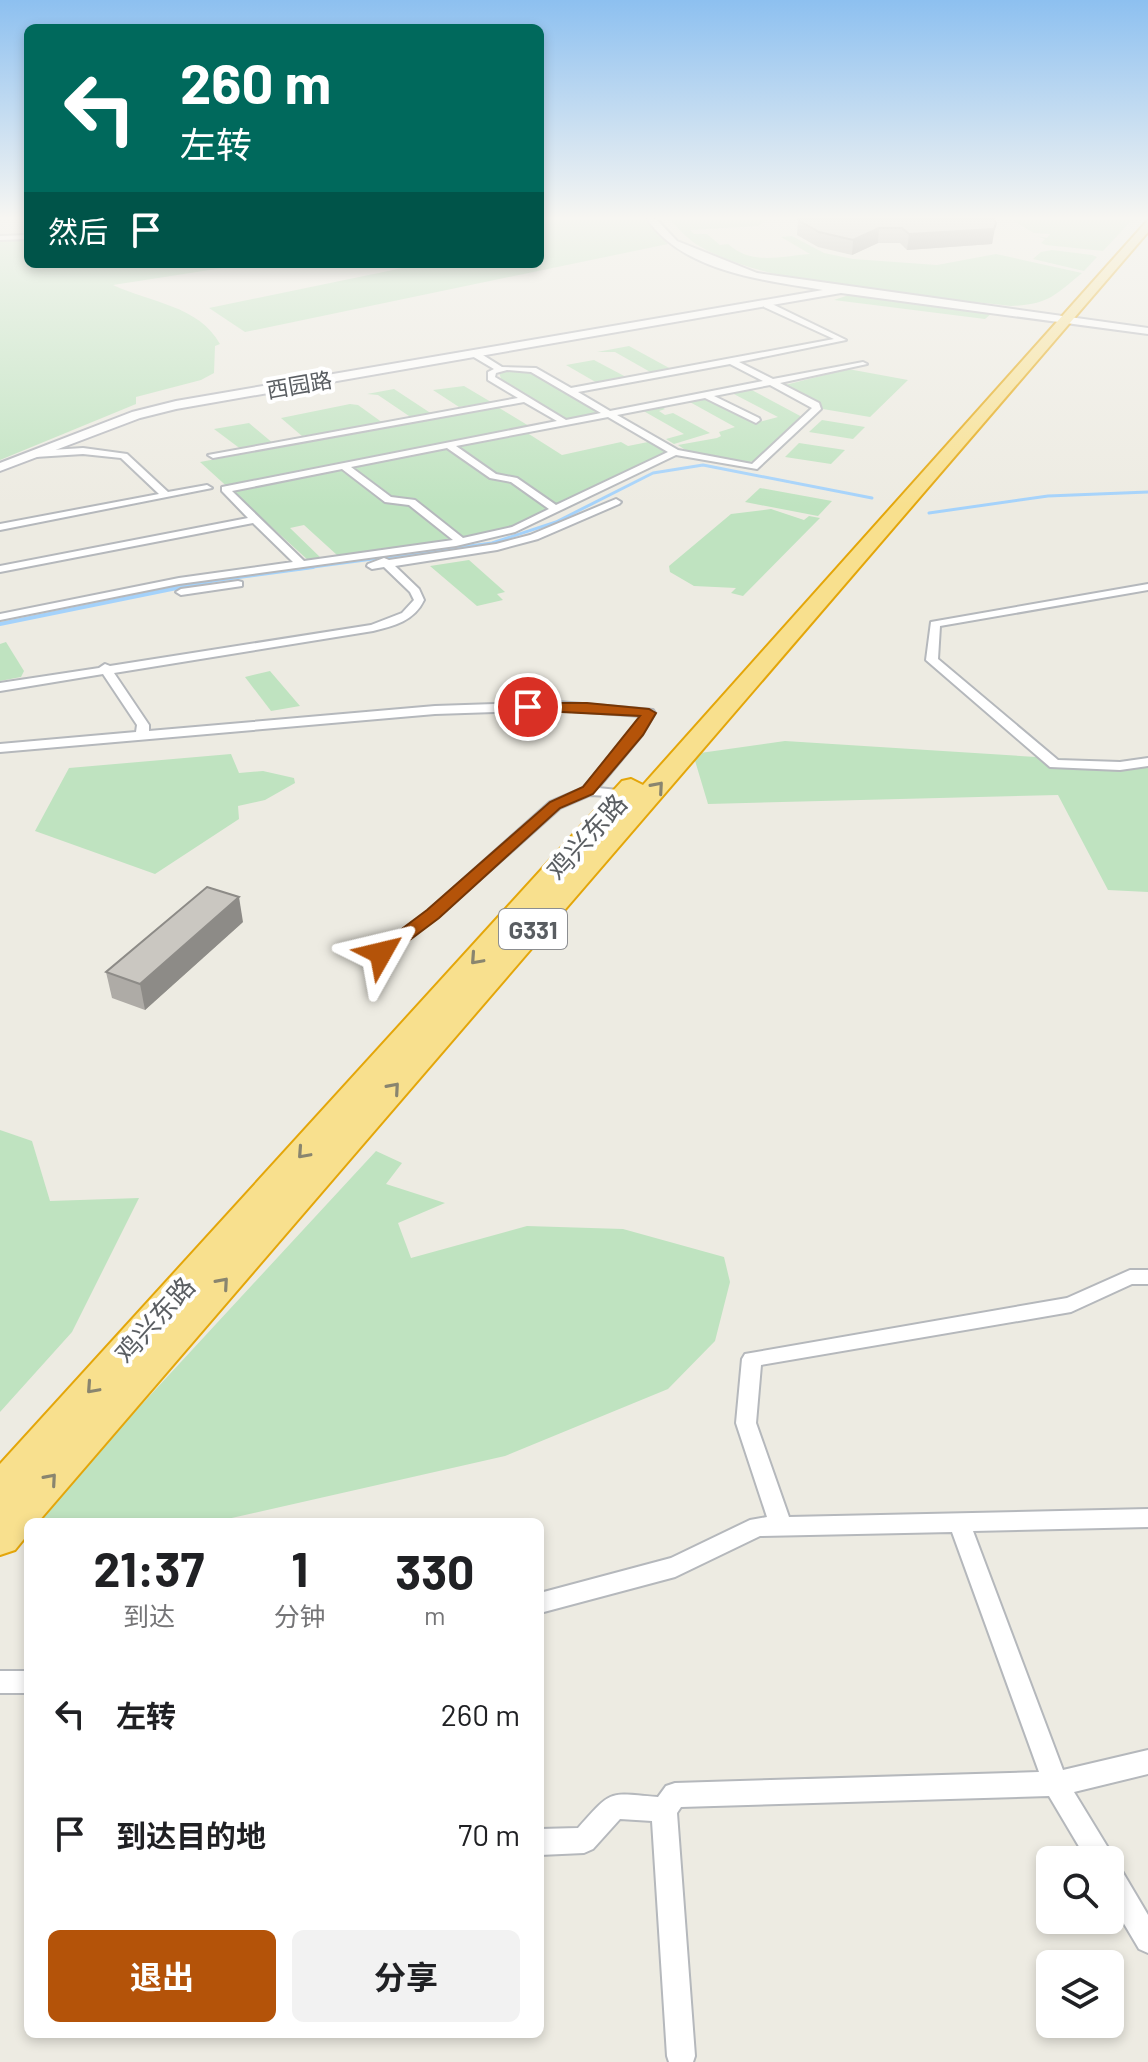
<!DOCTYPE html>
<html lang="zh">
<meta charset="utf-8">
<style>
:root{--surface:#fff;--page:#f2f2f2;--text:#202124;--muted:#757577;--accent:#b45309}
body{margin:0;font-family:Barlow,"Noto Sans SC",sans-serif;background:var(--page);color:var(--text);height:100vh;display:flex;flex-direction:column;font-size:30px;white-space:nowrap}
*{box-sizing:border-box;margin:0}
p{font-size:26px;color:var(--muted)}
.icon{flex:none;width:44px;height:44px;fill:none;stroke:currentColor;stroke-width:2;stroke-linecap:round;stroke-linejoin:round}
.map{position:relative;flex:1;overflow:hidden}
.drawer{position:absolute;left:24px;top:1518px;width:520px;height:520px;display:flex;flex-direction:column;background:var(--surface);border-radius:12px;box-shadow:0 4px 12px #0003}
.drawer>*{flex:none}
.top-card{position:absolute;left:24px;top:24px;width:520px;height:244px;border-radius:12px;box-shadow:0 4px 12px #0003;background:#00695c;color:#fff;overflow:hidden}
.controls{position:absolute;left:1036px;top:1846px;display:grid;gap:16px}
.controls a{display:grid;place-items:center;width:88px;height:88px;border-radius:12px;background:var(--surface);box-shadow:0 4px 12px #0003;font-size:40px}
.pin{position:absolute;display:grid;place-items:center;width:68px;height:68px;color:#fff;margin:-34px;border:4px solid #fff;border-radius:50%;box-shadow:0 2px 8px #0007}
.me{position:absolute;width:88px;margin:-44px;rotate:53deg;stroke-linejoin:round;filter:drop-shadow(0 0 6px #0008)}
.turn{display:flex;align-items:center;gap:28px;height:168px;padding:0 24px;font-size:36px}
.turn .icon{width:104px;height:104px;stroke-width:2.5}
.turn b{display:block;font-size:56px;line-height:68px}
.then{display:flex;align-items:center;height:76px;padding:0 24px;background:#0003;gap:16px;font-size:30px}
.eta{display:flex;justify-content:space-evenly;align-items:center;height:136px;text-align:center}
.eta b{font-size:48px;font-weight:700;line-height:56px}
.cta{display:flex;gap:16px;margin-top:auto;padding:16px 24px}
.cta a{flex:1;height:92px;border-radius:12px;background:var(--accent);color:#fff;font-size:32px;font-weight:700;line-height:92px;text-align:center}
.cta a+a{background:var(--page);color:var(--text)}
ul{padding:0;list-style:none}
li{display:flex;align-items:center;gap:24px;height:120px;padding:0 24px}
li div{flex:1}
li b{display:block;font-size:30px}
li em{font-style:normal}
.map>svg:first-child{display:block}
.green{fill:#bfe3c0;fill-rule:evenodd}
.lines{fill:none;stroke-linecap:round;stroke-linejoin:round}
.stream-far1{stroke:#a4d2fb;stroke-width:3}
.stream{stroke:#a4d2fb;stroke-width:4}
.street-casing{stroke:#b5b8bc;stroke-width:4}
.secondary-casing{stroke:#b6b8be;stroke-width:4}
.highway-casing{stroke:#e4a60a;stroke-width:4}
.street{fill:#fff;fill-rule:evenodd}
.secondary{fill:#fff;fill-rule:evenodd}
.highway{fill:#f8e08e;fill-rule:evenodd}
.wall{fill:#aeaba6}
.shaded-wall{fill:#8d8b87}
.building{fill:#cac7c1;stroke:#8d8b87;stroke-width:2}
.oneway{stroke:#89856f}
.route{fill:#b45309;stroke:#753606;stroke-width:2}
.labels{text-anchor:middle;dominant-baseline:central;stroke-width:8;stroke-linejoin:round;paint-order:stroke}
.far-street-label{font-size:22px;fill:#5a5e62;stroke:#fff}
.shield{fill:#fff;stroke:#8c8e91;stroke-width:2}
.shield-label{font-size:24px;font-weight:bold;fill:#5a5e62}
.street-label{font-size:26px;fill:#5a5e62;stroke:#fff}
</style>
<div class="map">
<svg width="1148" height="2062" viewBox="0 0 1148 2062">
<rect width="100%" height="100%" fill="#edebe2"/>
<g class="green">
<path d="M540 219H644L668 244 245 332 209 308 422 264H540Z"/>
<path d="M669 219H768L758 226 690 230 694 234H707L720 245 728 244C753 266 780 256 810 254L781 237 792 236 824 253 853 259 937 265 996 254 1082 273C1054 296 1049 304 1011 306 924 296 775 289 701 247 688 240 679 229 669 219Z"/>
<path d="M1133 219 1103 251 1046 245 1041 243 1045 239 1037 236 1047 238 1050 234 1034 233 1012 220Z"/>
<path d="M28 239V264H248L113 285C151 303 198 305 220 344L215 346 214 373 201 380 136 397V404L0 460V240Z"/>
<path d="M1052 250 1092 255 1097 257 1084 271 1033 259 1041 252Z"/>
<path d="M849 295 992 313 985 319 834 300Z"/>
<path d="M629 346 671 369 652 373 615 352H597Z"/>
<path d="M594 360 628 378 599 384 566 365Z"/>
<path d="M848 369 908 380 870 417 823 409 819 402 785 385Z"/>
<path d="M505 370 533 373 599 412 566 419 501 379 499 372Z"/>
<path d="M464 386 491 402 459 407 433 390Z"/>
<path d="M748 388 804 418 759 460 749 462 687 451 678 445 717 438 721 436 719 432 735 427 688 401 706 398 755 423 778 417 730 392Z"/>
<path d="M394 389 432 414 412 418 378 395 367 394Z"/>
<path d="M350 404 358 405 383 423 302 436 281 418Z"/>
<path d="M658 405 665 409 659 411 665 415 673 413 710 433 674 444 666 439 684 434 640 409Z"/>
<path d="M496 406 529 426 521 429 562 455 621 442 628 446 653 441 672 452 532 524 454 541 388 551 385 548 309 561 200 462ZM304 525 337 555V556L322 559 290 528Z"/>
<path d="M822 420 865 427 853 439 809 432Z"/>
<path d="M249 423 274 444 242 450 214 429Z"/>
<path d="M799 443 845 450 831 464 785 457Z"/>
<path d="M760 488 832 501 818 516 745 502Z"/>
<path d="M771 509 804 520 809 516 820 518 743 596 731 593 736 588 694 586 670 572 669 566 731 514Z"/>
<path d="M469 560 505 592 497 594 503 600 477 606 430 566Z"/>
<path d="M6 642 24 671 21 677 0 681V644Z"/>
<path d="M270 671 300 706 271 711 245 677Z"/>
<path d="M785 741 1148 764V892L1108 890 1058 795 708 804 693 754Z"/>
<path d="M231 754 239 773 263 771 294 778 295 783 265 800 238 806 239 819 155 874 35 831 69 768Z"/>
<path d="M0 1130 32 1141 50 1201 139 1198 72 1332 0 1412Z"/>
<path d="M376 1151 402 1163 386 1184 445 1203 398 1223 411 1258 527 1226 623 1229 724 1257 730 1282 715 1341 668 1389 505 1456 214 1522H33Z"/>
</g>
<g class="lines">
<g class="stream-far1">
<path d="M929 513 1048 496 1148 492"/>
<path d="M298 569 492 543 556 522 653 473 703 465 872 498"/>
</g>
<path class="stream" d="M0 624 216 580 313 567"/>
<defs>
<g id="street">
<path d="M28 235V239L0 240V236Z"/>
<path d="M764 303H770L846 340 739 362 773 379 863 362 867 364 780 383 819 403 821 409 757 469 676 455 515 532 456 546 179 584 0 620V614L179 578 293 562 253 523 0 572V566L248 518 222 491V487L557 421 524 402 213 458 208 455 518 398 488 380V372L494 369 472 356V352H478L502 367 536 368 571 388 834 339 764 307ZM730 364 763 381 610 411 578 392ZM507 370 531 372 601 413 566 420 495 377 496 373ZM770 385 812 408 752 464 678 450 617 415 705 398 756 423 760 420 759 418 714 396ZM608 417 668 452 556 505 517 478 496 474 456 446ZM447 448 490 478 511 482 549 509 512 527 463 538 415 500 391 497 351 467ZM342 469 385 502 409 505 453 540 304 561 232 491Z"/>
<path d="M83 448 127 454 168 492 207 485 212 488 0 530V524L159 494 121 458 83 454 35 457 30 454 35 451Z"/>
<path d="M616 499 621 502 619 504 538 539 497 550 395 566 419 589 424 600C414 621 394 626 373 631L114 673 149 725V731L435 706 559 702 653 710 655 713 642 735 598 788 628 791V797L590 795 560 808 438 917 386 956H376L373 953 428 911 550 802 583 788 633 730 641 716 559 710 435 714 0 752V744L136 732 137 725 103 674 0 691V683L99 668 105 664 110 666 371 625 402 613 414 600 410 592 384 567 372 569 367 566 368 564 384 558 389 560 496 544 530 535Z"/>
<path d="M238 581 242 582V586L181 595 176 592 181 589Z"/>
<path d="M1148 584V590L940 626 938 659 1058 760 1120 762 1148 758V766L1120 770 1050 767 926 660 931 622Z"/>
<path d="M1130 1270H1148V1284H1132L1071 1312 761 1365 756 1423 789 1517 1148 1509V1527L973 1531 1063 1770 1148 1750V1774L1074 1792 1110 1851 1113 1863 1119 1866 1148 1915V1953L1139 1949 1110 1900V1860H1087L1049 1796 681 1807 677 1813 695 2056 693 2062H669L667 2056 652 1821 620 1819 593 1849 584 1853 540 1855V1829L578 1828C613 1789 607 1793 658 1797L666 1786 675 1783 1039 1772 952 1532 760 1536 675 1577 540 1613V1593L671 1558 750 1520 767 1517 736 1423 742 1359 745 1354 1067 1298Z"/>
<rect x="0" y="1671" width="28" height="22"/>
</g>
<path id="secondary" d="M647 219H656L677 241 757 273 1148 328V334L841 293 176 409 140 418 0 471V463L132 412 176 401 823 290C763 280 684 272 647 219Z"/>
<path id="highway" d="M1148 220V232L38 1522H28V1534L15 1550 0 1555V1464L622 781 631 779 643 785Z"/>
</defs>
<use href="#street" class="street-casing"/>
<use href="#secondary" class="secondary-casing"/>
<use href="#highway" class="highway-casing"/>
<use href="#street" class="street"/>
<use href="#secondary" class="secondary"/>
<use href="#highway" class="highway"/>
</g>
<g class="wall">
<path d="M994 219 993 238 992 244 907 250 900 243H878L852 255 818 247 797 235 798 220Z"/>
<path d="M243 922 145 1010 112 998 106 972Z"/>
</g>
<g class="shaded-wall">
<path d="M996 223 992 244 907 250 909 234Z"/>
<path d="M879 228 878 243 852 255 853 240Z"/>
<path d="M239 897 243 922 145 1010 140 984Z"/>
</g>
<g class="building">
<path d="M798 219H994L996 223 994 229 909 234 902 228H879L853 240 819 232 798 220Z"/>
<path d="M207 887 239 897 140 984 106 972Z"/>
</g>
<defs><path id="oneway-chevron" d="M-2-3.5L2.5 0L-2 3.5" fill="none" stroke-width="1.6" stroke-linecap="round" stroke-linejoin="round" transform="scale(2)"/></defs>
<g class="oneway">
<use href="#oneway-chevron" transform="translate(658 787) rotate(-49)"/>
<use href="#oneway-chevron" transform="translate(476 959) rotate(132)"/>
<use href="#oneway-chevron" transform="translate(394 1088) rotate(-49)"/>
<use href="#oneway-chevron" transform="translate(303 1153) rotate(132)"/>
<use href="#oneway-chevron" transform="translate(223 1283) rotate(-49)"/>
<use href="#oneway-chevron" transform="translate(92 1388) rotate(132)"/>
<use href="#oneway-chevron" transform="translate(51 1479) rotate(-49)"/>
</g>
<linearGradient id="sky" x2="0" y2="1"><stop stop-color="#8dc0f0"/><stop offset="0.43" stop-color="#f7f6f2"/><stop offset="1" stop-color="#f7f6f2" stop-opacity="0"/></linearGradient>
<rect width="1148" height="507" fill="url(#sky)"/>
<path class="route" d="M528 703H587L649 709 656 713 643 735 593 794 560 808 439 918 387 957H375V949L427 910 550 802 583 787 640 716 523 710V704Z"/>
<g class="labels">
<g class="far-street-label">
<text transform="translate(299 384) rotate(-10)">西园路</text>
</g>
<rect class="shield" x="499" y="909" width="68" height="40" rx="6"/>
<g class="shield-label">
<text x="533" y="929">G331</text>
</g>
<g class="street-label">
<text transform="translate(586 836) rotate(-48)">鸡兴东路</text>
<text transform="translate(154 1319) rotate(-48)">鸡兴东路</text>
</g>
</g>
</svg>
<div class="controls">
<a><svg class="icon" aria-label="search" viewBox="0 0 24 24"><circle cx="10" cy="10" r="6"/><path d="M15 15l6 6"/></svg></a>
<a><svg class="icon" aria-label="layers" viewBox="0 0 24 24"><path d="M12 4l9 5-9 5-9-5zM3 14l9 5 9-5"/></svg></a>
</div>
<div class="pin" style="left:528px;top:707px;background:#d93025"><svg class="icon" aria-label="arrive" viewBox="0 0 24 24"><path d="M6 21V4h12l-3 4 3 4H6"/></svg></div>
<svg class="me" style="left:381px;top:953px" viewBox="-20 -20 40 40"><path d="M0-17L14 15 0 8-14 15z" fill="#b45309" stroke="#fff" stroke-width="4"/></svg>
<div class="top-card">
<div class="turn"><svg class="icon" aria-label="left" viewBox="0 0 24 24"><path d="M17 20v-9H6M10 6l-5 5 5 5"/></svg><div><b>260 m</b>左转</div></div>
<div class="then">然后<svg class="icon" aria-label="arrive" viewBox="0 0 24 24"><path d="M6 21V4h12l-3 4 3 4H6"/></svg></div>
</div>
<section class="drawer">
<div class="eta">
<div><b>21:37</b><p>到达</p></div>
<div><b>1</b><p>分钟</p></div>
<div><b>330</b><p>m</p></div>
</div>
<ul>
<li><svg class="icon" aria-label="left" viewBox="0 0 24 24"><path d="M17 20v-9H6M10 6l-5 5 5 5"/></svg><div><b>左转</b></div><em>260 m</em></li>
<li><svg class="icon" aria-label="arrive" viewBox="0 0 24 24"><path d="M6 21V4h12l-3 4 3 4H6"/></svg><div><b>到达目的地</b></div><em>70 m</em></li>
</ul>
<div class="cta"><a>退出</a><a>分享</a></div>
</section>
</div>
